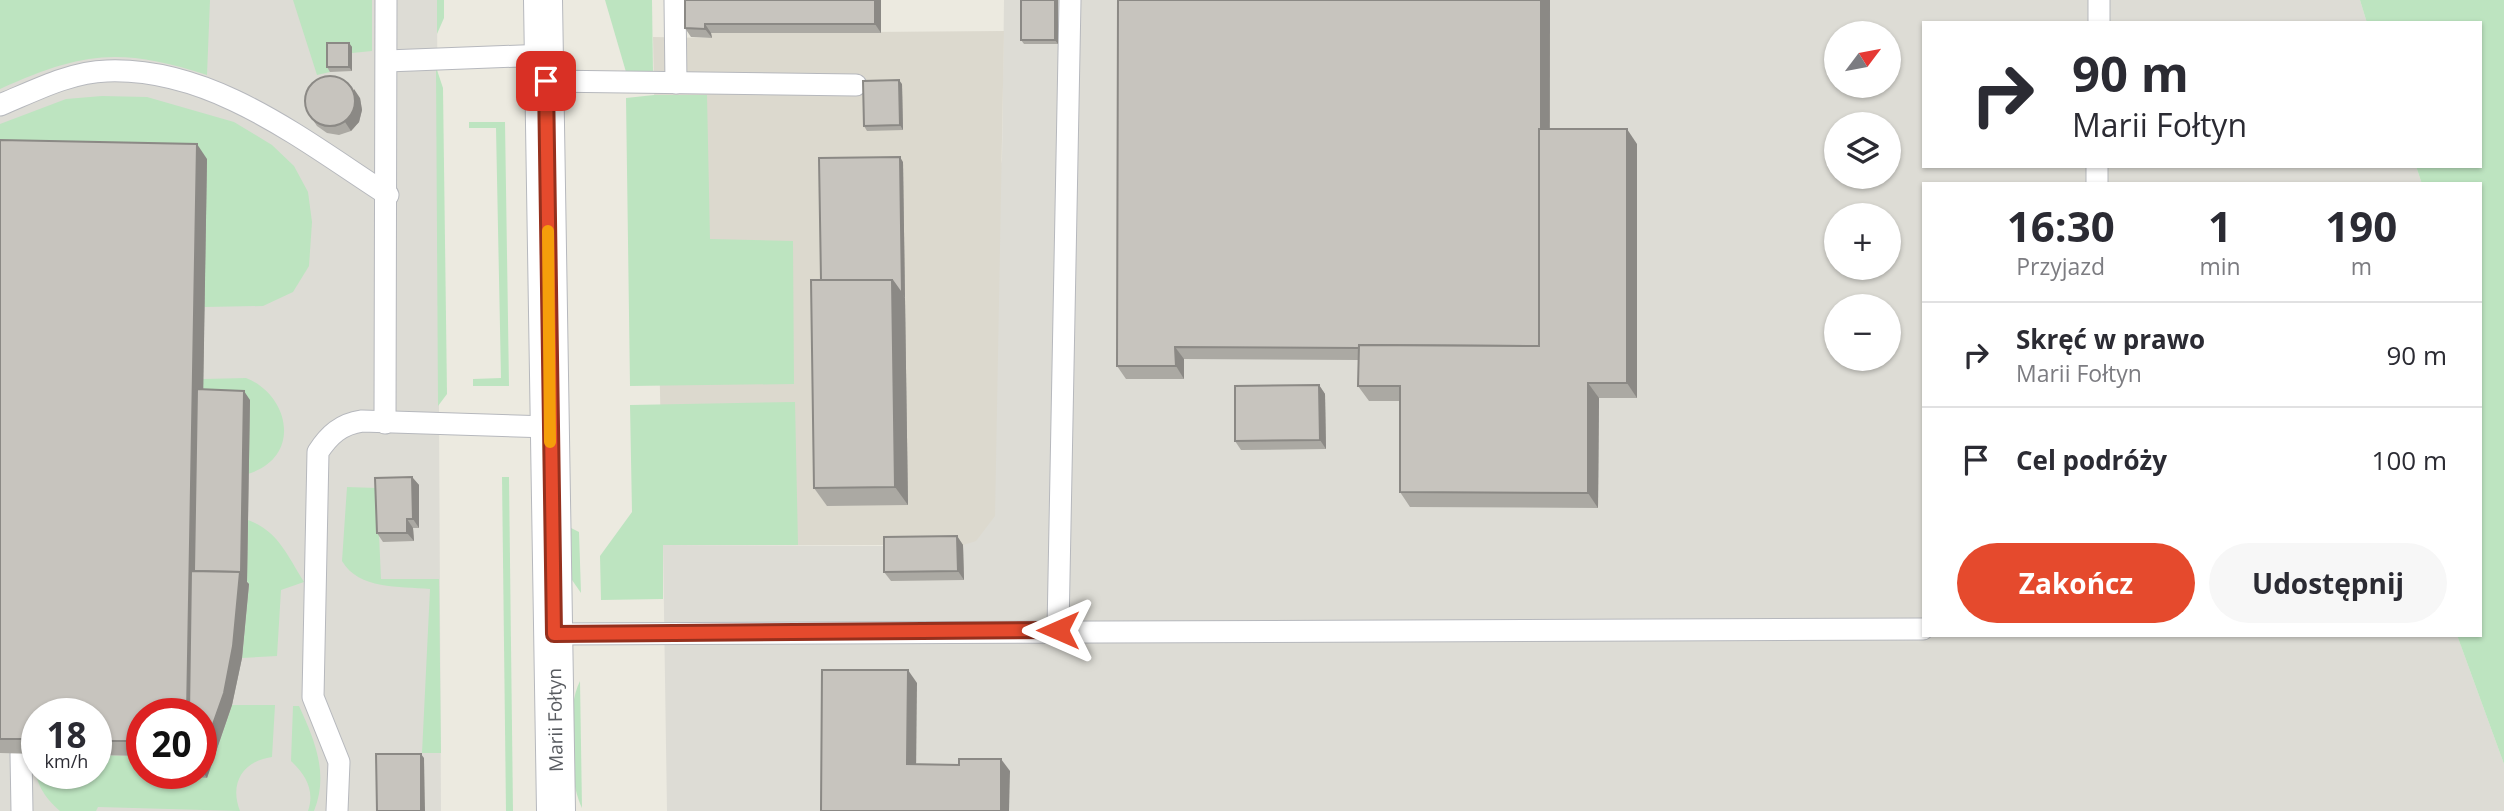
<!DOCTYPE html>
<html lang="pl">
<meta charset="utf-8">
<style>
:root{--surface:#fff;--page:#f7f7f7;--text:#2b2b33;--muted:#7c7c81;--line:#e1e1e2;--accent:#e54a2d}
body{margin:0;font-family:"Open Sans",sans-serif;background:var(--page);color:var(--text);height:100vh;display:flex;flex-direction:column;font-size:26px;white-space:nowrap}
*{box-sizing:border-box;margin:0}
p{font-size:23px;color:var(--muted)}
.icon{flex:none;width:38px;height:38px;fill:none;stroke:currentColor;stroke-width:2;stroke-linecap:round;stroke-linejoin:round}
.map{position:relative;flex:1;overflow:hidden}
.drawer{position:absolute;left:1922px;top:182px;width:560px;height:455px;display:flex;flex-direction:column;background:var(--surface);border-radius:0px;box-shadow:0 2px 5px #0004}
.drawer>*{flex:none}
.guide{position:absolute;left:1922px;top:21px;width:560px;height:147px;border-radius:0px;box-shadow:0 2px 5px #0004;background:#fff;color:var(--text);overflow:hidden}
.needle{width:46px;rotate:58deg}
.tools{position:absolute;left:1824px;top:21px;display:grid;gap:14px}
.tools a{display:grid;place-items:center;width:77px;height:77px;border-radius:50%;background:var(--surface);box-shadow:0 2px 5px #0004;font-size:35px}
.speed{position:absolute;left:21px;top:698px;display:flex;gap:14px;font-size:35px;font-weight:700;text-align:center}
.speed>*{display:grid;place-content:center;width:91px;height:91px;border-radius:50%;background:var(--surface);box-shadow:0 2px 5px #0004;line-height:1}
.speed small{font-size:18px;font-weight:400}
.speed .limit{border:10px solid #d22;background:#fff;color:#111}
.pin{position:absolute;display:grid;place-items:center;width:60px;height:60px;color:#fff;margin:-30px;border-radius:14px;box-shadow:0 4px 10px #0006}
.me{position:absolute;width:77px;margin:-38px;rotate:270deg;stroke-linejoin:round;filter:drop-shadow(0 0 5px #0008)}
.turn{display:flex;align-items:center;gap:24px;height:147px;padding:0 35px;font-size:32px}
.turn .icon{width:91px;height:91px;stroke-width:2.5}
.turn b{display:block;font-size:49px;line-height:60px}
.eta{display:flex;justify-content:space-evenly;align-items:center;height:119px;text-align:center}
.eta b{font-size:42px;font-weight:700;line-height:49px}
.primary-button{display:flex;gap:14px;margin-top:auto;padding:14px 35px}
.primary-button a{flex:1;height:80px;border-radius:42px;background:var(--accent);color:#fff;font-size:28px;font-weight:700;line-height:80px;text-align:center}
.primary-button a+a{background:var(--page);color:var(--text)}
ul{padding:0;list-style:none}
li{display:flex;align-items:center;gap:21px;height:105px;padding:0 35px;border-top:2px solid var(--line)}
li div{flex:1}
li b{display:block;font-size:26px}
li em{font-style:normal}
.map>svg:first-child{display:block}
.industrial{fill:#dddcd5;fill-rule:evenodd}
.education{fill:#dcd9ce}
.green{fill:#bde4c0}
.lines{fill:none;stroke-linecap:round;stroke-linejoin:round}
.service-casing{stroke:#b6b8bd;stroke-width:23}
.tertiary-casing{stroke:#b6b8bd;stroke-width:40}
.service{stroke:#fff;stroke-width:21}
.tertiary{stroke:#fff;stroke-width:38}
.wall{fill:#aba9a3}
.shaded-wall{fill:#8b8985}
.building{fill:#c7c4be;stroke:#8b8985;stroke-width:2}
.route-casing{stroke:#95301d;stroke-width:18}
.route{stroke:#e54a2d;stroke-width:12}
.slow{stroke:#f59e0b;stroke-width:12}
.labels{text-anchor:middle;dominant-baseline:central;stroke-width:5;stroke-linejoin:round;paint-order:stroke}
.street-label{font-size:19px;fill:#595c61;stroke:#fff}
</style>
<div class="map">
<svg width="2504" height="811" viewBox="0 0 2504 811">
<rect width="100%" height="100%" fill="#eceae0"/>
<g class="industrial">
<path d="M0 0H437L441 811H0ZM37 714H96V774H37ZM142 714H201V774H142Z"/>
<path d="M1004 0H2360L2367 23H1923V166H2416L2422 184H1923V635H2457L2504 764V811H667L663 545 890 546 1002 160ZM1836 33H1888V86H1836ZM1836 124H1888V177H1836ZM1836 215H1888V268H1836ZM1836 306H1888V359H1836Z"/>
</g>
<path class="education" d="M1004 31 995 516 976 541 963 545H663L653 37 711 38V33Z"/>
<g class="green">
<path d="M0 0H210L207 75C119 47 83 52 0 89Z"/>
<path d="M293 0H372V51L352 53 330 48V72L317 75Z"/>
<path d="M437 0H444V18L437 34Z"/>
<path d="M605 0H652L653 73 626 72Z"/>
<path d="M2360 0H2504V764L2457 635H2480V184H2422L2416 166H2480V23H2367Z"/>
<path d="M436 67 443 88 447 394 438 406Z"/>
<path d="M654 95H707L710 239 793 241 794 384 630 386 626 98Z"/>
<path d="M102 96 147 97 234 122 272 145 294 166 308 192 312 222 309 266 293 292 263 306 205 307 0 155V124L66 99Z"/>
<path d="M469 122H505L509 386H473V379L501 378 496 128H469Z"/>
<path d="M246 378C289 395 302 455 251 473 236 478 217 475 201 475L203 379Z"/>
<path d="M795 402 798 545H663V599L601 600 600 556 632 512 630 405Z"/>
<path d="M502 477H509L513 811H506Z"/>
<path d="M347 487 377 488 381 579H439L441 753H422L430 589C399 586 359 590 342 561Z"/>
<path d="M234 516C275 525 283 548 304 582L281 590 277 656 242 658 249 584 201 517Z"/>
<path d="M571 528 579 532 581 593 572 580Z"/>
<path d="M580 681 582 808C568 780 566 708 580 681Z"/>
<path d="M232 705H275L272 757C243 761 229 783 240 811L98 807 96 811H60C41 794 34 780 34 754L37 774H96V755L142 756V774H197L207 778Z"/>
<path d="M293 706H299C315 741 329 774 314 811H308C315 791 306 775 291 761Z"/>
</g>
<g class="lines">
<defs>
<g id="service">
<path d="M675 0 676 83"/>
<path d="M2099 23V0"/>
<path d="M387 61 546 55"/>
<path d="M546 81 856 85"/>
<path d="M0 105C34 91 70 72 107 71 213 67 304 141 388 195"/>
<path d="M2097 184V166"/>
<path d="M385 423 386 0"/>
<path d="M1058 630 1070 0"/>
<path d="M554 634 1923 629"/>
<path d="M21 754 22 811"/>
<path d="M337 811 339 762 313 697 318 452C329 435 341 424 362 421L549 427"/>
</g>
<path id="tertiary" d="M543 0 556 811"/>
</defs>
<use href="#service" class="service-casing"/>
<use href="#tertiary" class="tertiary-casing"/>
<use href="#service" class="service"/>
<use href="#tertiary" class="tertiary"/>
</g>
<g class="wall">
<path d="M685 0H881V33H711L712 38 691 37 685 28Z"/>
<path d="M1021 0H1058V44H1024L1021 40Z"/>
<path d="M1118 0H1550V129L1637 144V398H1599L1598 508 1410 507 1400 492V401H1369L1358 386 1359 360 1184 359V379H1126L1117 366Z"/>
<path d="M349 43 352 47V71L330 72 327 67Z"/>
<path d="M902 84 903 130 867 131 864 126Z"/>
<path d="M360 98 362 110 359 122 351 131 339 135 327 133 317 126 311 117Z"/>
<path d="M0 140 207 159 203 389 250 400 247 582 249 584 242 658 232 705 207 778 198 777 195 774H201V714H142V756L96 755V714H37V754L0 753Z"/>
<path d="M903 162 908 505 827 506 814 488 821 280Z"/>
<path d="M1319 385 1325 394 1326 449 1241 450 1235 441Z"/>
<path d="M412 477 419 485V528H413L414 541 383 542 377 533Z"/>
<path d="M957 536 963 545 964 580 891 581 884 572Z"/>
</g>
<g class="shaded-wall">
<path d="M875 0H881V33L875 24Z"/>
<path d="M1055 0H1058V44L1055 40Z"/>
<path d="M1541 0H1550L1549 361 1541 349Z"/>
<path d="M705 24 711 33 712 38 705 29Z"/>
<path d="M349 43 352 47V71L349 67Z"/>
<path d="M899 80 902 84 903 130 900 125Z"/>
<path d="M354 89 360 98 362 110 359 122 351 131 345 122Z"/>
<path d="M1627 129 1637 144V398L1627 383Z"/>
<path d="M197 144 207 159 198 714H187Z"/>
<path d="M900 157 903 162 905 298 902 294Z"/>
<path d="M892 280 905 298 908 505 895 487Z"/>
<path d="M1175 347 1184 359V379L1176 366Z"/>
<path d="M1588 383 1599 398 1598 508 1588 493Z"/>
<path d="M1319 385 1325 394 1326 449 1320 440Z"/>
<path d="M244 391 250 400 247 582 249 584 242 658 232 705 207 778 201 769V758L240 572Z"/>
<path d="M412 477 419 485V528L413 519Z"/>
<path d="M407 519 413 528 414 541 407 533Z"/>
<path d="M957 536 963 545 964 580 958 571Z"/>
<path d="M908 670 917 683 916 777 907 764Z"/>
<path d="M421 754 424 758 425 811H421Z"/>
<path d="M1001 759 1010 771 1009 811H1001Z"/>
</g>
<g class="building">
<path d="M685 0H875V24H705V29L685 28Z"/>
<rect x="1021" y="0" width="34" height="40"/>
<path d="M1118 0H1541V129H1539V346L1359 345V348L1175 347 1176 366H1117Z"/>
<rect x="327" y="43" width="22" height="24"/>
<circle cx="330" cy="101" r="25"/>
<path d="M899 80 900 125 864 126 863 81Z"/>
<path d="M1539 129H1627V383H1588V493L1400 492V386H1358L1359 345 1539 346Z"/>
<path d="M0 140 197 144 187 714H142V741H96V714H37V739H0Z"/>
<path d="M900 157 902 294 892 280H821L819 158Z"/>
<path d="M811 280H892L895 487 814 488Z"/>
<path d="M1319 385 1320 440 1235 441V386Z"/>
<path d="M197 389 244 391 241 573 240 572 194 571Z"/>
<path d="M412 477 413 519H407V533H377L375 478Z"/>
<path d="M957 536 958 571 884 572V537Z"/>
<path d="M191 571 240 572 233 646 224 693 201 758V714H189Z"/>
<path d="M822 670H908L907 764 959 765V759H1001V811H821Z"/>
<path d="M376 754H421V811H377Z"/>
</g>
<g class="lines">
<defs>
<path id="route" d="M546 81 554 634 1058 630"/>
</defs>
<use href="#route" class="route-casing"/>
<use href="#route" class="route"/>
<path class="slow" d="M548 231 550 442"/>
</g>
<g class="labels">
<g class="street-label">
<text transform="translate(555 720) rotate(-91)">Marii Fołtyn</text>
</g>
</g>
</svg>
<div class="tools">
<a><svg class="needle" viewBox="-14 -14 28 28"><path d="M0-13l5 13h-10z" fill="#e53935"/><path d="M0 13l5-13h-10z" fill="#7c7c81"/></svg></a>
<a><svg class="icon" aria-label="layers" viewBox="0 0 24 24"><path d="M12 4l9 5-9 5-9-5zM3 14l9 5 9-5"/></svg></a>
<a>+</a>
<a>−</a>
</div>
<div class="speed"><div>18<small>km/h</small></div><div class="limit">20</div></div>
<div class="pin" style="left:546px;top:81px;background:#d93025"><svg class="icon" aria-label="arrive" viewBox="0 0 24 24"><path d="M6 21V4h12l-3 4 3 4H6"/></svg></div>
<svg class="me" style="left:1058px;top:630px" viewBox="-20 -20 40 40"><path d="M0-17L14 15 0 8-14 15z" fill="#e54a2d" stroke="#fff" stroke-width="4"/></svg>
<div class="guide">
<div class="turn"><svg class="icon" aria-label="right" viewBox="0 0 24 24"><path d="M7 20v-9h11M14 6l5 5-5 5"/></svg><div><b>90 m</b>Marii Fołtyn</div></div>
</div>
<section class="drawer">
<div class="eta">
<div><b>16:30</b><p>Przyjazd</p></div>
<div><b>1</b><p>min</p></div>
<div><b>190</b><p>m</p></div>
</div>
<ul>
<li><svg class="icon" aria-label="right" viewBox="0 0 24 24"><path d="M7 20v-9h11M14 6l5 5-5 5"/></svg><div><b>Skręć w prawo</b><p>Marii Fołtyn</p></div><em>90 m</em></li>
<li><svg class="icon" aria-label="arrive" viewBox="0 0 24 24"><path d="M6 21V4h12l-3 4 3 4H6"/></svg><div><b>Cel podróży</b></div><em>100 m</em></li>
</ul>
<div class="primary-button"><a>Zakończ</a><a>Udostępnij</a></div>
</section>
</div>
